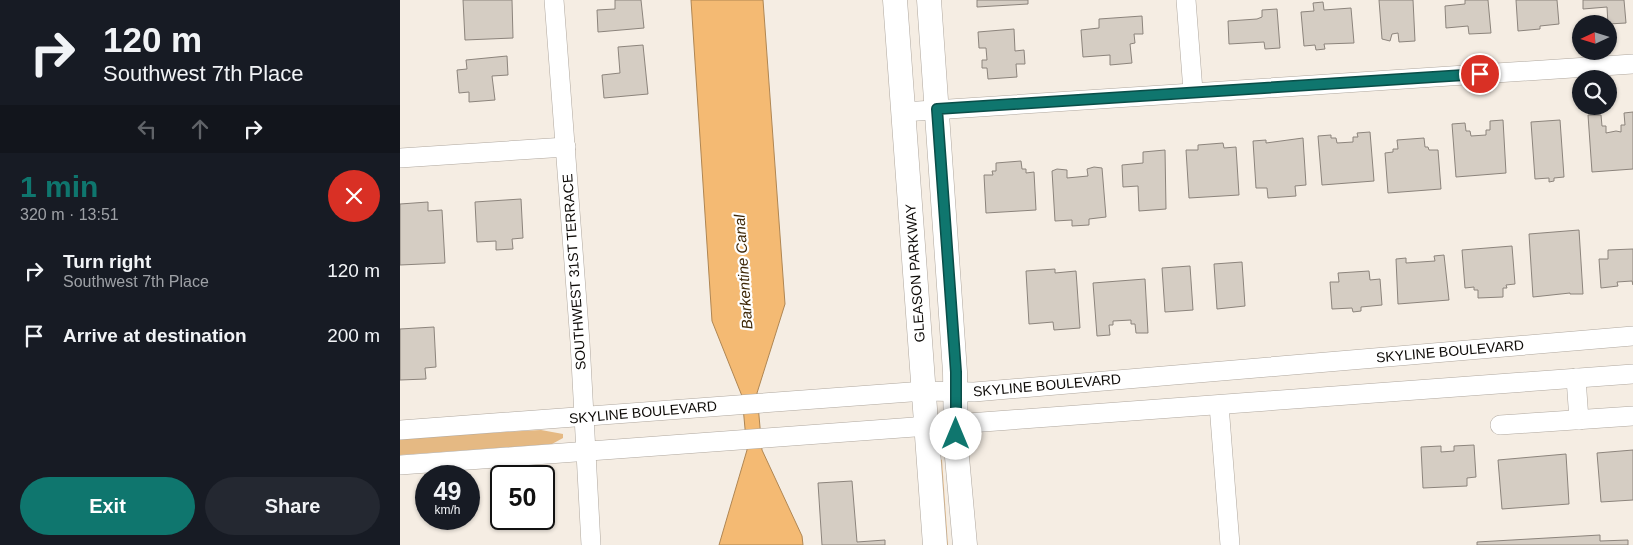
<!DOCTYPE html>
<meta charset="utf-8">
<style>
:root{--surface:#171b24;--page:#242831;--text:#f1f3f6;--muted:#9ea1a6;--accent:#0f766e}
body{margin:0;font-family:Helvetica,sans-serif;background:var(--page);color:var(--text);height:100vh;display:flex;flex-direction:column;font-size:19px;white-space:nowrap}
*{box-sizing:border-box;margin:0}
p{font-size:16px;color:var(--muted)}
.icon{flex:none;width:28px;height:28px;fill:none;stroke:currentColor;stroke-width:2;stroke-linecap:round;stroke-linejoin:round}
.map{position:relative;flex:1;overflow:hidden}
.sheet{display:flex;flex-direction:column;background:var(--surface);width:400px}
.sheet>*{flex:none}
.hud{background:#171b24;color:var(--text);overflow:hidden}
.needle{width:32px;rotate:266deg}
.fabs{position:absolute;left:1172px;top:15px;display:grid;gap:10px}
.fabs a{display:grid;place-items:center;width:45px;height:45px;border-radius:50%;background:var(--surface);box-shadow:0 1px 4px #0004;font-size:25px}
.speed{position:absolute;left:15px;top:465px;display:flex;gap:10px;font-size:25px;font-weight:700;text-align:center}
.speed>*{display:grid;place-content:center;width:65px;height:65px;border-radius:50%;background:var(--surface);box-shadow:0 1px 4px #0004;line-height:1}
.speed small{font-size:12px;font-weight:400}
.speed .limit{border:2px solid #111;border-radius:8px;background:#fff;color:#111}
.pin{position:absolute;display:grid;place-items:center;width:42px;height:42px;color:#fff;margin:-21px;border:2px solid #fff;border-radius:50%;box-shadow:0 1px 5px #0007}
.me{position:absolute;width:55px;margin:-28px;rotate:0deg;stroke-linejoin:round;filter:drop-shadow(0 0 4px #0008)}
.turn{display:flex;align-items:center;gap:18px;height:105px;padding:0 20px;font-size:22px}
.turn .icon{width:65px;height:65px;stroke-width:2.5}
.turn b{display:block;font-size:35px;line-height:42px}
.lanes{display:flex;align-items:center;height:48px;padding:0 20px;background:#0003;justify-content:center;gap:25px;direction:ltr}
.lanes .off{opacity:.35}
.round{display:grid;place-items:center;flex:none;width:52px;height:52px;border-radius:26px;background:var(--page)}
.overview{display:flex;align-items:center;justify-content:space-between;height:85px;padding:0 20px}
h1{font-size:30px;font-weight:700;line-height:38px;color:var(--accent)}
.cta{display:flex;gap:10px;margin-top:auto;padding:10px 20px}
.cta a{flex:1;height:58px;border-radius:30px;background:var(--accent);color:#fff;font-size:20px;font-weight:700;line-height:58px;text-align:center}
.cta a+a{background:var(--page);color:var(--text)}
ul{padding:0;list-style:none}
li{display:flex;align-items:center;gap:15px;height:65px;padding:0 20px}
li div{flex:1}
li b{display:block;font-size:19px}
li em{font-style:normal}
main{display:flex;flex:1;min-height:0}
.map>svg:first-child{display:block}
.green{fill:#e5b983}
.water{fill:#f4ba73;stroke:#af8653}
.building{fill:#d5cdc3;stroke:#8c847c}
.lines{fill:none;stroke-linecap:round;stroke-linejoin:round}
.minor-casing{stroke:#afa79e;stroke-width:20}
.major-casing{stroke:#afa79e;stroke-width:25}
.minor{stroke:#fff;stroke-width:19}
.major{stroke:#fff;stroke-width:24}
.route-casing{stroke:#0a4d48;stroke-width:12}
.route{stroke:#0f766e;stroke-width:9}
.labels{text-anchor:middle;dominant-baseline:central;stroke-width:4.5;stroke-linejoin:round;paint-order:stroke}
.street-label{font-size:14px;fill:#0e0b08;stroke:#fff}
.water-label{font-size:15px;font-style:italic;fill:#3f2807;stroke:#fff}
</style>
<main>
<section class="sheet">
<div class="hud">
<div class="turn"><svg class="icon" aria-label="right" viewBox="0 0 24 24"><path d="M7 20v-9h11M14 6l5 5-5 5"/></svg><div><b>120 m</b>Southwest 7th Place</div></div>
<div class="lanes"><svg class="icon off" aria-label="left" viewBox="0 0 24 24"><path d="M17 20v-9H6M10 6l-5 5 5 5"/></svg><svg class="icon off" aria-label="ahead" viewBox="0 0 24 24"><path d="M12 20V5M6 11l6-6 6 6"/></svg><svg class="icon" aria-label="right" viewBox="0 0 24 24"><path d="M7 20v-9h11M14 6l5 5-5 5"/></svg></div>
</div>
<div class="overview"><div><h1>1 min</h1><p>320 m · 13:51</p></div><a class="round" style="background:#d93025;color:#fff"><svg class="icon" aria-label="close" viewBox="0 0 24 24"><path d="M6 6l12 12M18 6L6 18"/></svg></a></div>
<ul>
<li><svg class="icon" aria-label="right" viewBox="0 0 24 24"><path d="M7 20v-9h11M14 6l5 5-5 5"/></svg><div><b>Turn right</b><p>Southwest 7th Place</p></div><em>120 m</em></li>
<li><svg class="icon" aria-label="arrive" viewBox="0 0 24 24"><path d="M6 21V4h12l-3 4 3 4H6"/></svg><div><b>Arrive at destination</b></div><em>200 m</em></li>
</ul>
<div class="cta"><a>Exit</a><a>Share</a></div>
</section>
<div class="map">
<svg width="1233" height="545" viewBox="0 0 1233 545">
<rect width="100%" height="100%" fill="#f5ede3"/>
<g class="green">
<path d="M141 430 163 434V438L152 444 0 455V438Z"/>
<path d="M539 458 542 460 548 545H544Z"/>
</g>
<path class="water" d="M291 0H363L385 304 357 393 362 450 402 536 403 545H319L347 450 342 396 312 321Z"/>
<g class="building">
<path d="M63 0H112L113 38 65 40Z"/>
<path d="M215 0H241L244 28 198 32 197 10 215 9Z"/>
<path d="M577 0H628V4L577 7Z"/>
<path d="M979 0H1013L1015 41 999 42 998 33 992 34 990 41 982 39Z"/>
<path d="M1065 0H1088L1091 33 1069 34 1068 26 1046 28 1045 6 1065 4Z"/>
<path d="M1116 0H1157L1159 24 1140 26V29L1118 31Z"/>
<path d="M1183 0H1224L1226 23 1208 24 1207 7 1183 9Z"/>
<path d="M923 2 924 10 951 8 954 43 924 44 925 49 916 50 915 45 904 46 901 12 914 11 913 3Z"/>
<path d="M877 9 880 48 865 49 864 42 829 44 828 21 857 19 862 17V10Z"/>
<path d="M742 16 743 34H734L735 43 730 44 732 63 710 65V55L683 57 681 30 699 28V19Z"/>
<path d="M614 29 615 51 624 50 625 64H616L617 77 588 79 587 68H582V60H587L586 48H579L578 32Z"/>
<path d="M243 45 248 94 204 98 202 75 220 73 218 47Z"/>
<path d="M107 56 108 75 92 76 95 100 69 102V92L59 93 57 70 67 69 66 60Z"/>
<path d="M1233 112V169L1192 172 1188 115H1201L1202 126H1206V133L1216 131 1221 132V125H1225L1224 113Z"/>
<path d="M1103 120 1106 173 1056 177 1052 124 1065 123 1066 131H1070L1071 136 1086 135V130H1090V121Z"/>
<path d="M1160 120 1164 177 1154 178V181L1149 182V178L1135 179 1131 122Z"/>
<path d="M970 132 974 181 922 185 918 136 931 135V138H936L937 143 953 142V137H958L957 133Z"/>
<path d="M903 138 906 185 895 186 896 196 868 198 867 188H856L853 141 866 140V143Z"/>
<path d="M1024 138 1025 147H1028L1029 150H1038L1041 189 988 193 985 153 993 152V149H998L997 140Z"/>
<path d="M823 143 824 148 836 147 839 195 789 198 786 150H798V145Z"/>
<path d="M765 150 766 209 739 211 738 186 723 187 722 165 743 163V152Z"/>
<path d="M621 161 622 169H626V173L634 172 636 210 586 213 584 175H593L592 171H596V163Z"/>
<path d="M694 167 702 168 706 217 689 219V225L672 226V220L655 221 652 171 657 169 667 170V178L688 176 687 169Z"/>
<path d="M121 199 123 238 112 239 113 249 96 250V241L77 242 75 202Z"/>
<path d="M28 202V211L42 210 45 263 0 265V204Z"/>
<path d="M1179 230 1183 294H1170V293L1133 297 1129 234Z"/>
<path d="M1112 246 1115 284 1106 285 1107 288H1103V297L1078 298V290H1074V287L1065 288 1062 250Z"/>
<path d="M1233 249V285L1232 281 1217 282 1218 286 1201 288 1199 259H1208V250Z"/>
<path d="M1044 255 1049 300 998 304 996 259 1006 258V263L1035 261 1034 256Z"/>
<path d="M842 262 845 306 817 309 814 264Z"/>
<path d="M790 266 793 310 765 312 762 268Z"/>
<path d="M655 269V273L676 271 680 328 654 330 653 322 629 324 626 271Z"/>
<path d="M969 271 970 280 980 279 982 305 961 307V311L953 312 952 308 932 309 930 282H939L938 273Z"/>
<path d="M745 279 748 333H736L735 324H731V320L713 321V325H709L710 335 697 336 693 283Z"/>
<path d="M34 327 36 367 25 368 26 379 0 380V329Z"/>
<path d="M1074 445 1076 477 1067 478V486L1023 488 1021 447 1041 446V452L1054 451V446Z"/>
<path d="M1233 450V500L1201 502 1197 453Z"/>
<path d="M1166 454 1169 504 1102 509 1098 460Z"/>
<path d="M452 481 457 542 485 540V545H422L418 483Z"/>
<path d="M1200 535V541L1228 540V545H1077V542Z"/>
</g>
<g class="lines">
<defs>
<g id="minor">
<path d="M154 0 180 342 191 545"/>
<path d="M786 0 793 91"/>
<path d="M503 112 1233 64"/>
<path d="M0 158 166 147"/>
<path d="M1176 378 1179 420"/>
<path d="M819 405 830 545"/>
<path d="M1100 425 1233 416"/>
<path d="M0 430 524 391 574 392 1233 336"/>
<path d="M0 465 1233 374"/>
</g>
<g id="major">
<path d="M495 0 535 545"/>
<path d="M529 0 555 372 556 446 565 545"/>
</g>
</defs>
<use href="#minor" class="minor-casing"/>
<use href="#major" class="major-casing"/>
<use href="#minor" class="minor"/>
<use href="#major" class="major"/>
</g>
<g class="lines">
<defs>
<path id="route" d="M556 434V372L537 109 1080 74"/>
</defs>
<use href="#route" class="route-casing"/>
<use href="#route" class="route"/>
</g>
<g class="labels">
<g class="street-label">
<text transform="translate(174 272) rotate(-94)">SOUTHWEST 31ST TERRACE</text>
<text transform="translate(515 273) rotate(-94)">GLEASON PARKWAY</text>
<text transform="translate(1050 351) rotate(-5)">SKYLINE BOULEVARD</text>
<text transform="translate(647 385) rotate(-5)">SKYLINE BOULEVARD</text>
<text transform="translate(243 412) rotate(-5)">SKYLINE BOULEVARD</text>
</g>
<g class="water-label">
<text transform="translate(343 272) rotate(-94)">Barkentine Canal</text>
</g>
</g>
</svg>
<div class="fabs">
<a><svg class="needle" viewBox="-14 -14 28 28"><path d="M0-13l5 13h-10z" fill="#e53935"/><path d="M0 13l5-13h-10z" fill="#9ea1a6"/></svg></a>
<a><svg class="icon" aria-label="search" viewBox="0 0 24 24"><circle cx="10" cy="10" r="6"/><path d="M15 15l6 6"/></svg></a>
</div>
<div class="speed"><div>49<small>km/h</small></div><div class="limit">50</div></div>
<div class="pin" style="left:1080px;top:74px;background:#d93025"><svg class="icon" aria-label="arrive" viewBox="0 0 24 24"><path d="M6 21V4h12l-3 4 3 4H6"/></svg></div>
<svg class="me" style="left:556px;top:434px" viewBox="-20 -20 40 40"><circle r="19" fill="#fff"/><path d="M0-13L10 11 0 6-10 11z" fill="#0f766e"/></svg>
</div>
</main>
